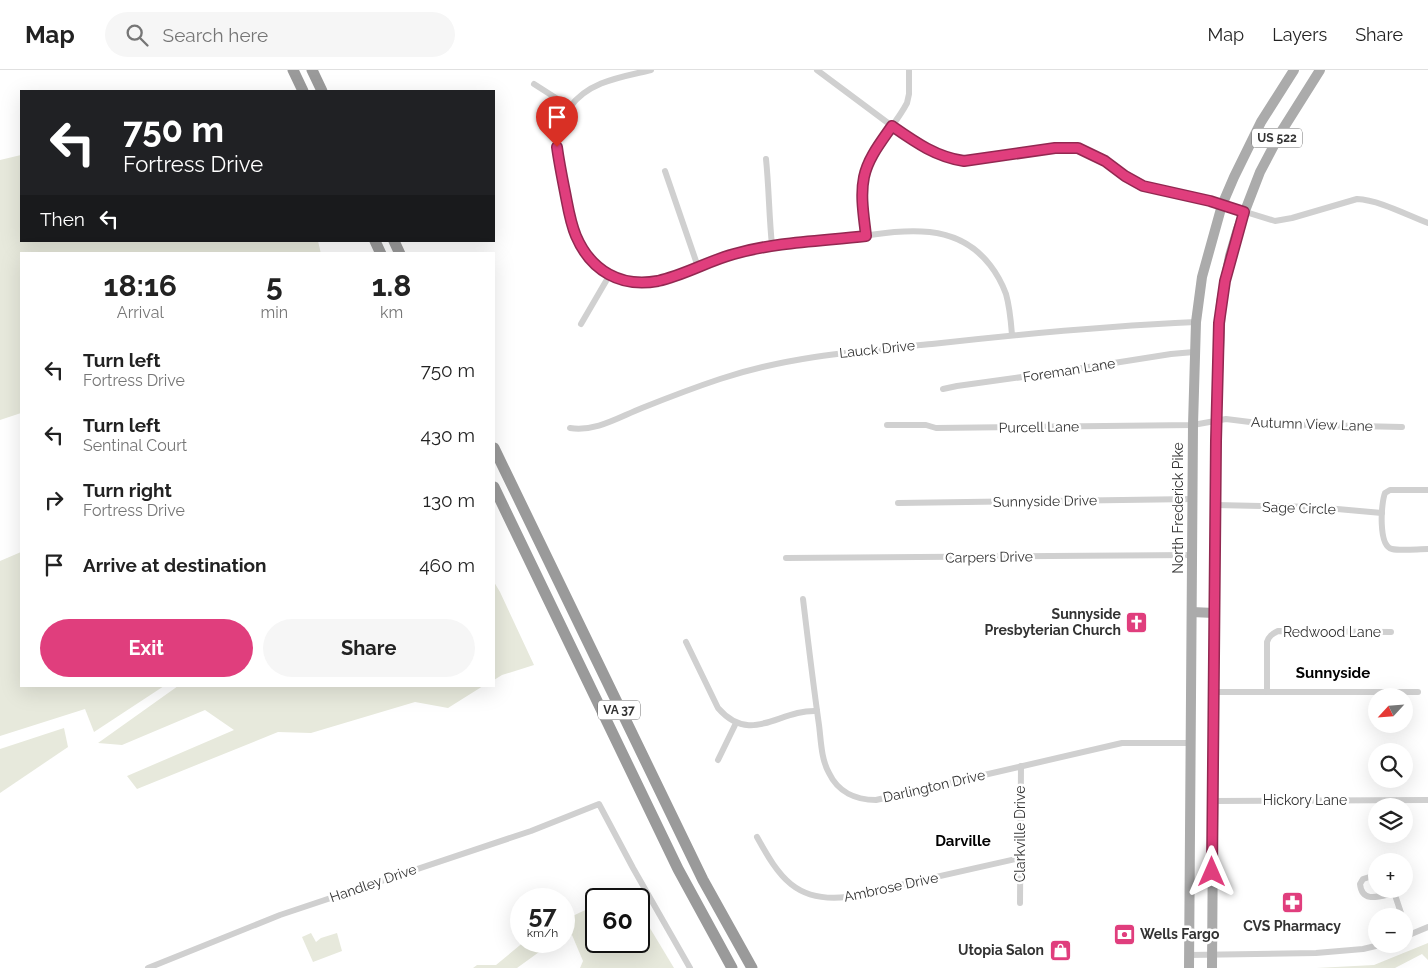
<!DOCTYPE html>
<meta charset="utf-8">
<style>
:root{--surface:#fff;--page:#f6f6f6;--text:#222;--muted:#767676;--line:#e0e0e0;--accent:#e03e7d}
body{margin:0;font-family:Raleway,sans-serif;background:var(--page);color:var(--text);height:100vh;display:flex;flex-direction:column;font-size:19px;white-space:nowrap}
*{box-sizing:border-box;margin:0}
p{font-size:16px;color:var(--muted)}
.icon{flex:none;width:28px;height:28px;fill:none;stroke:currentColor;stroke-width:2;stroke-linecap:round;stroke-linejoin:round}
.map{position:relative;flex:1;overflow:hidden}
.side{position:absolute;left:20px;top:182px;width:475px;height:435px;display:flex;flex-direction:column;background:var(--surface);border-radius:0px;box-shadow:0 5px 20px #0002}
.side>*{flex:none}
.top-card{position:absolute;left:20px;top:20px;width:475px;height:152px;border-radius:0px;box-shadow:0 5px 20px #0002;background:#202124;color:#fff;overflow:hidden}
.needle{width:32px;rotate:244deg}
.controls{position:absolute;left:1368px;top:618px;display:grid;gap:10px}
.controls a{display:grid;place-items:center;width:45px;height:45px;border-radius:50%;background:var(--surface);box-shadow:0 5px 20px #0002;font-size:25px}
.speed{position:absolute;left:510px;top:818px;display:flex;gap:10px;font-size:25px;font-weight:700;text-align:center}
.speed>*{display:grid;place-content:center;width:65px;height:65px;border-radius:50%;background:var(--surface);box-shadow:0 5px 20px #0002;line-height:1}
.speed small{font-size:12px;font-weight:400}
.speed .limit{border:2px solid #111;border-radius:8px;background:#fff;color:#111}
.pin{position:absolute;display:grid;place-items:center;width:42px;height:42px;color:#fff;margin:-51px -21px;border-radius:50% 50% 50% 0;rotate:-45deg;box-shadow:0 0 5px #0007}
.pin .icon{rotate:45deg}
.me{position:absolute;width:55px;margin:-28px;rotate:0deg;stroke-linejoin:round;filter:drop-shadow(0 0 4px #0008)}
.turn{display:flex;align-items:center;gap:18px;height:105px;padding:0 20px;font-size:22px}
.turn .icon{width:65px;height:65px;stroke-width:2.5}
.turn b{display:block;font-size:35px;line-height:42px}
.then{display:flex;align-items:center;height:48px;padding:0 20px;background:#0003;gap:10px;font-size:19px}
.eta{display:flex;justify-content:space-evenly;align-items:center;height:85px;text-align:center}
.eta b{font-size:30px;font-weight:700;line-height:35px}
.button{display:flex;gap:10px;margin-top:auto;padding:10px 20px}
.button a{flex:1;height:58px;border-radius:30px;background:var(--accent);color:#fff;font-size:20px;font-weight:700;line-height:58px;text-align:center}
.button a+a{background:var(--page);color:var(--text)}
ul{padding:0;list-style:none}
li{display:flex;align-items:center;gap:15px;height:65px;padding:0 20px}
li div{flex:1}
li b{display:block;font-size:19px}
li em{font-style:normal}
header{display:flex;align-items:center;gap:30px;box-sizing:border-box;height:70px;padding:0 25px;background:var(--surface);border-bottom:1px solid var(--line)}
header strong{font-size:24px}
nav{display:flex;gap:28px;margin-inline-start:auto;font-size:18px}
.search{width:350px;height:45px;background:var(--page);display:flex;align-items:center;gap:12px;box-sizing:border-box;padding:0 18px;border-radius:28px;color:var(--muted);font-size:19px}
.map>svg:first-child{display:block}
.green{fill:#e7e9dc}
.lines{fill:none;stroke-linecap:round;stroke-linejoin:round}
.street{stroke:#d0d0d0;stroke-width:6}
.primary{stroke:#ababab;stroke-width:10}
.highway{stroke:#9a9a9a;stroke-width:11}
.route-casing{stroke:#922851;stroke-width:12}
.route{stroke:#e03e7d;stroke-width:9}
.labels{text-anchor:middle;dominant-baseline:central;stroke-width:5;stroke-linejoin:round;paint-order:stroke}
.shield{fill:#fff;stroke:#707070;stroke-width:1}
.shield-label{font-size:12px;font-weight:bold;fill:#333}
.street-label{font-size:14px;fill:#333;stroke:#fff}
.poi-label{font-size:14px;font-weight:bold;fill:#333;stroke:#fff;text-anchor:end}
.neighbourhood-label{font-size:15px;font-weight:bold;fill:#000;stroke:#fff}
</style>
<header>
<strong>Map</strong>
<div class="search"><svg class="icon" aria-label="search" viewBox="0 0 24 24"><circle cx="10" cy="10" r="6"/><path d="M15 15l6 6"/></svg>Search here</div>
<nav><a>Map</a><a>Layers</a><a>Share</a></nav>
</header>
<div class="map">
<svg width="1428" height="898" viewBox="0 0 1428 898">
<rect width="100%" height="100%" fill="#fff"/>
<g class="green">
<path d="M21 85V171H318L321 184H21V343L0 350V90Z"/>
<path d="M21 482V616H164L94 662 85 639 0 666V491Z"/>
<path d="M494 512 500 522 534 595 502 605 494 610Z"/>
<path d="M178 616H483L448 638 415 632 311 663 278 662 137 719 127 706 234 660 205 640 122 675 98 673Z"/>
<path d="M64 658 68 677 0 723V679Z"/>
<path d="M596 835V871H639V840L674 898H580L583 891 572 865 564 868V850Z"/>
<path d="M311 863 316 872 321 868 337 863 342 881 313 892 302 867Z"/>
<path d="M525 871H558L546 877 517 898H473L477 895H496Z"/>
<path d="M1428 873V890L1422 884 1395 898H1316L1374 895Z"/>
</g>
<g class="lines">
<g class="street">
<path d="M651 0C622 7 589 11 570 37 562 47 557 63 557 76 557 89 561 104 564 117 571 149 579 196 615 208 658 223 694 194 734 184 769 174 806 173 842 169 894 162 953 147 990 195 997 204 1002 213 1006 224 1010 238 1011 252 1012 265"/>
<path d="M817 0 892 56 926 79 950 89 976 90 1055 78 1078 79 1105 91 1125 106 1143 116 1210 131 1275 151 1292 148 1357 129C1379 130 1407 145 1428 153"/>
<path d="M534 14 570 37"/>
<path d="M766 89C769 118 769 147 772 175"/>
<path d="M665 101 698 197"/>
<path d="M866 166C864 147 860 126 864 107 870 79 894 58 907 33L909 24V0"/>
<path d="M581 254 609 206"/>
<path d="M943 319 957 316 1044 304 1171 284 1194 282"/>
<path d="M887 355H926L936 358 1193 355 1226 349 1266 354 1402 357"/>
<path d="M570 358C596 362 619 347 642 338 667 328 693 318 720 309 789 286 860 281 932 274 1020 264 1108 256 1196 252"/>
<path d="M1428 420H1390L1385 423C1381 433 1378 476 1392 479 1401 481 1418 479 1428 479"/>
<path d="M898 433 1193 429"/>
<path d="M1215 435 1315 437 1382 443"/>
<path d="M786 488 1192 485"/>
<path d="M803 529C808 571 813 613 819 655 821 670 821 689 829 703 838 722 856 730 876 730L1122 673H1192"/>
<path d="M686 572 718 638C751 676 779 639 817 641"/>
<path d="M1214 622H1418"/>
<path d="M1267 622V572C1269 566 1272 564 1278 561L1391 562"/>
<path d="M718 690 736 653"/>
<path d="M1213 731 1428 730"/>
<path d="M757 767C779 807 796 833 847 827L1020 788"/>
<path d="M1376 805 1363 809 1360 814C1362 834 1380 826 1394 823"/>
<path d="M1393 819 1402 846"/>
<path d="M1020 833 1021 696"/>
<path d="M1404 855 1406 866"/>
<path d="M1404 867 1428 857"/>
<path d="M1189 885 1316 883 1363 879 1384 874"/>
<path d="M148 898 280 845 531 761 599 734 633 798 690 898"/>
</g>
<g class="primary">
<path d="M1192 542 1214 543"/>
<path d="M1189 898 1193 355 1196 252 1202 207 1222 135 1234 107 1261 52 1294 0"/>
<path d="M1212 898 1216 351 1221 233 1230 186 1238 159 1260 102 1281 62 1320 0"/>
</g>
<g class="highway">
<path d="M293 0 303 21"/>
<path d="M312 0 322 21"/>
<path d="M375 171 381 184"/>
<path d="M394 171 400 184"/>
<path d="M494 378 703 810 752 898"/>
<path d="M494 417 678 799 732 898"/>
</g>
</g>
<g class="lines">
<defs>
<path id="route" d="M557 77C559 92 562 107 565 122 568 137 570 152 576 166 591 201 621 218 658 211 685 205 708 191 734 184 776 172 822 171 866 166 864 147 860 126 864 107 868 88 881 72 892 56 915 72 936 87 964 91L1055 78H1078L1105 91 1125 106 1143 116 1210 131 1244 142 1225 211 1219 253 1216 371 1212 802"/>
</defs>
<use href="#route" class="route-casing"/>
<use href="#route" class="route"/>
</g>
<defs>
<symbol id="church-square" viewBox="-11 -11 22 22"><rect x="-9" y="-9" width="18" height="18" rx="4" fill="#e03e7d" stroke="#fff"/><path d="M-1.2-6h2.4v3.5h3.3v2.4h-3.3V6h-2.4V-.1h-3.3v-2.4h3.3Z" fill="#fff"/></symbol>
<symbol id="pharmacy-square" viewBox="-11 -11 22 22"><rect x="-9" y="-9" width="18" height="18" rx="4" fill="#e03e7d" stroke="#fff"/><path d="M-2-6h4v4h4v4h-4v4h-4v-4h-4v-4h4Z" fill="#fff"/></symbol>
<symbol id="bank-square" viewBox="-11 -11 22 22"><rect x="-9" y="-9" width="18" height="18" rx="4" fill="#e03e7d" stroke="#fff"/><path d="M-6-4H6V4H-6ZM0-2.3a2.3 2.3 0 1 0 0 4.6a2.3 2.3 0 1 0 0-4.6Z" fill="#fff"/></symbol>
<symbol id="shop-square" viewBox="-11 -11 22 22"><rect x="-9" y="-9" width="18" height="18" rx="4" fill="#e03e7d" stroke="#fff"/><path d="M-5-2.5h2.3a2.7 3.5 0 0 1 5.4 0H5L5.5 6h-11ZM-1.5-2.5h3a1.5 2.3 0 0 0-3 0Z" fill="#fff"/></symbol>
</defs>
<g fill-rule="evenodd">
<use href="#church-square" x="1124" y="540" width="25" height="25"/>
<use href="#pharmacy-square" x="1280" y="820" width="25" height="25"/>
<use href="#bank-square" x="1112" y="852" width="25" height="25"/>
<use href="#shop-square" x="1048" y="868" width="25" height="25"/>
</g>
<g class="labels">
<g class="shield">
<rect x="1252" y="58.5" width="50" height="19" rx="4"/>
<rect x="598" y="630.5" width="42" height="19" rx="4"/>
</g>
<g class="shield-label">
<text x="1277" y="68">US 522</text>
<text x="619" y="640">VA 37</text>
</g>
<g class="street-label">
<text transform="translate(877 279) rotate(-6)">Lauck Drive</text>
<text transform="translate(1069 300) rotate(-9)">Foreman Lane</text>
<text transform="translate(1312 354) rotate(2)">Autumn View Lane</text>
<text transform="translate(1039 357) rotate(-1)">Purcell Lane</text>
<text transform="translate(1045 431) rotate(-1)">Sunnyside Drive</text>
<text transform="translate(1178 438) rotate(-90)">North Frederick Pike</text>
<text transform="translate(1299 438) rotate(2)">Sage Circle</text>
<text transform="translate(989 487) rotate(-1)">Carpers Drive</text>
<text x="1332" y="562">Redwood Lane</text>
<text transform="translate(934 716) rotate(-13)">Darlington Drive</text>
<text x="1305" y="730">Hickory Lane</text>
<text transform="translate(1020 764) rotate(-90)">Clarkville Drive</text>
<text transform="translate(373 813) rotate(-19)">Handley Drive</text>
<text transform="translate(891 817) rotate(-12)">Ambrose Drive</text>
</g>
<g class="poi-label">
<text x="1121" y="544">Sunnyside<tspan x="1121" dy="16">Presbyterian Church</tspan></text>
<text x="1292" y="856" text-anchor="middle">CVS Pharmacy</text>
<text x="1140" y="864" text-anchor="start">Wells Fargo</text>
<text x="1044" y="880">Utopia Salon</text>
</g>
<g class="neighbourhood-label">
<text x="1333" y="603">Sunnyside</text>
<text x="963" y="771">Darville</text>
</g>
</g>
</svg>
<div class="controls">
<a><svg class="needle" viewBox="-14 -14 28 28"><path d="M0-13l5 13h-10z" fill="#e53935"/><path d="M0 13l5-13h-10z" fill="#767676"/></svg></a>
<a><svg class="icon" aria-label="search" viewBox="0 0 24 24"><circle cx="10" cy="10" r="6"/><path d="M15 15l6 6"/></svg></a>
<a><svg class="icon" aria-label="layers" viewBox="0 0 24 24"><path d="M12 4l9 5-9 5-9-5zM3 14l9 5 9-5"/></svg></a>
<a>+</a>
<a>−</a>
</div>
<div class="speed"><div>57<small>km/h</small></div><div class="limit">60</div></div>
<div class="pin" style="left:557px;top:77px;background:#d93025"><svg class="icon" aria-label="arrive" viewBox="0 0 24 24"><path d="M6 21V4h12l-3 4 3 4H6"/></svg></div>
<svg class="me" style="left:1212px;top:802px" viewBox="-20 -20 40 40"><path d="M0-17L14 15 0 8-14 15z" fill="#e03e7d" stroke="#fff" stroke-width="4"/></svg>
<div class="top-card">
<div class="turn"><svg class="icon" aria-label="left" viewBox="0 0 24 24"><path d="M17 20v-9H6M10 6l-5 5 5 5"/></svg><div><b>750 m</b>Fortress Drive</div></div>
<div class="then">Then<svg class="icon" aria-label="left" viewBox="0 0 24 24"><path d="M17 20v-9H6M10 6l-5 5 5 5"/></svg></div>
</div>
<section class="side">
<div class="eta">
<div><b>18:16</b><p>Arrival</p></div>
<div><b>5</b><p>min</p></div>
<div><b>1.8</b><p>km</p></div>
</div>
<ul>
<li><svg class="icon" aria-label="left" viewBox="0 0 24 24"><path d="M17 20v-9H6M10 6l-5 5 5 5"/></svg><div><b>Turn left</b><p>Fortress Drive</p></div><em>750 m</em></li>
<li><svg class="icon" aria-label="left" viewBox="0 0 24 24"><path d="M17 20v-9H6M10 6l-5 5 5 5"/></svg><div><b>Turn left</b><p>Sentinal Court</p></div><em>430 m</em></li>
<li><svg class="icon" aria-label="right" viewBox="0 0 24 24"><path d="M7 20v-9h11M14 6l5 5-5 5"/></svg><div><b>Turn right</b><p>Fortress Drive</p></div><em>130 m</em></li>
<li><svg class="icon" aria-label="arrive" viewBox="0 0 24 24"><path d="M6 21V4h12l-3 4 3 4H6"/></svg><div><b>Arrive at destination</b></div><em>460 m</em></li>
</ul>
<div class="button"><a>Exit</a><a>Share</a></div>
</section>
</div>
